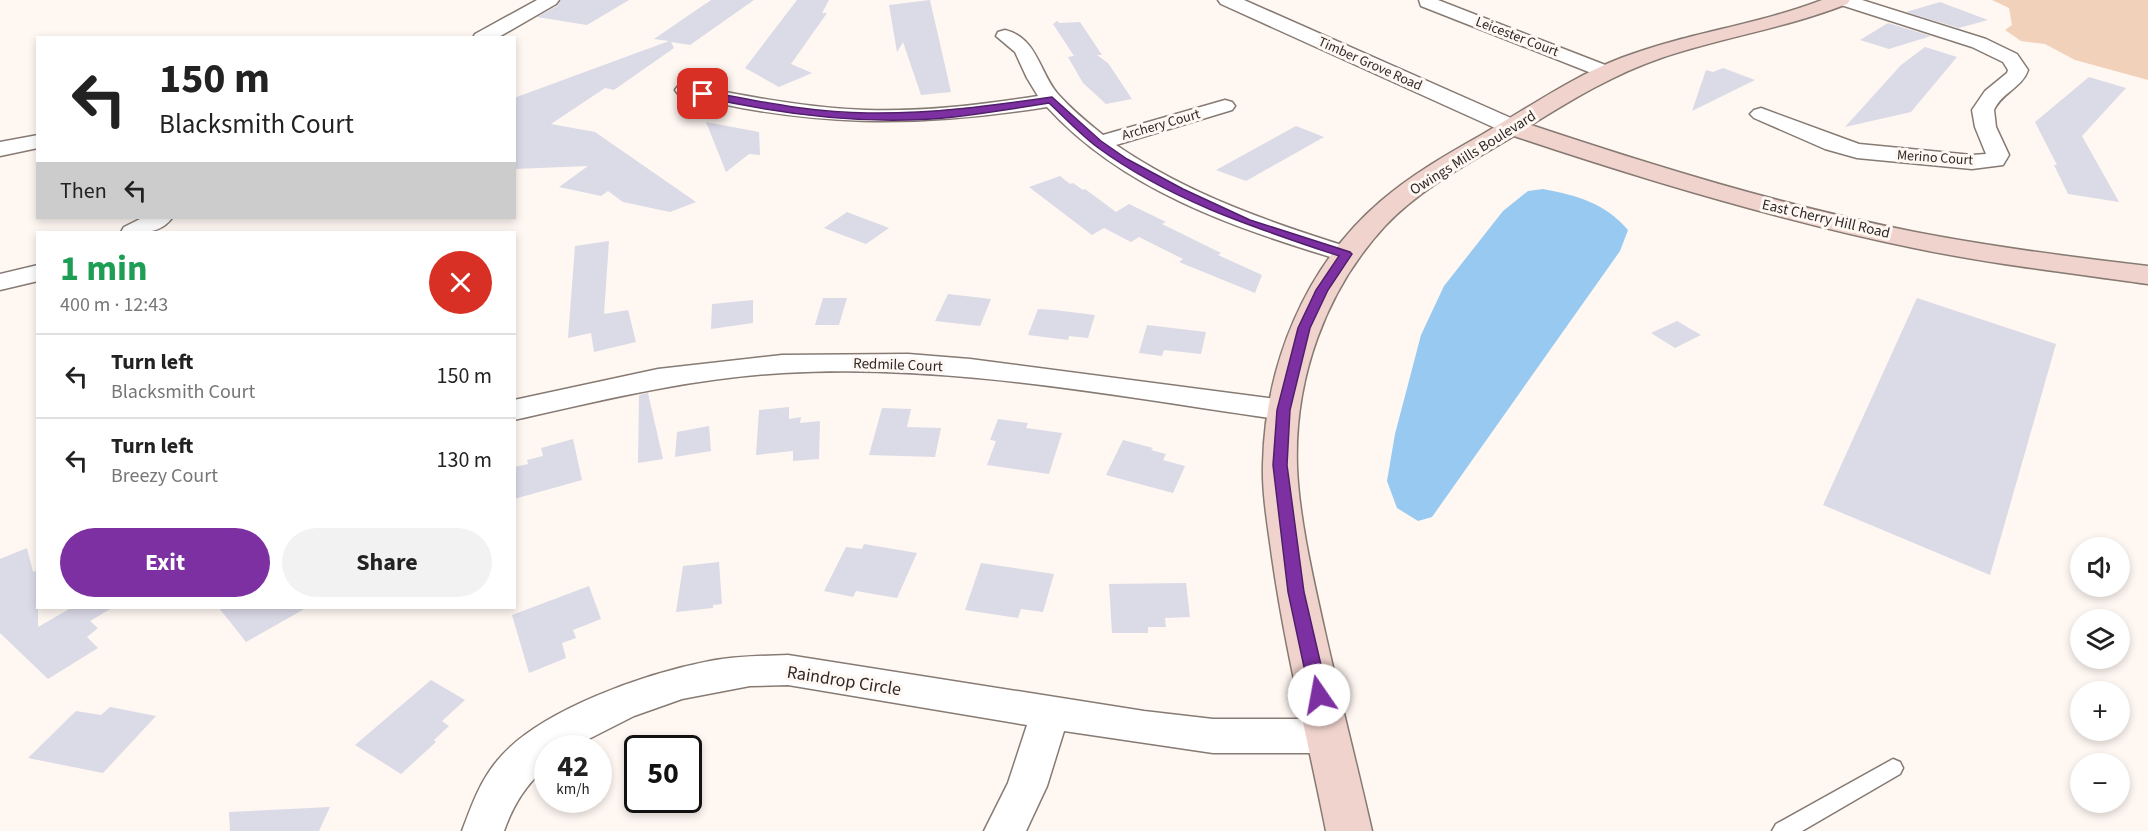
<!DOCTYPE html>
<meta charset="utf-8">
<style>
:root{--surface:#fff;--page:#f2f2f2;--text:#222;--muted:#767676;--line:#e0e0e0;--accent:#7d30a2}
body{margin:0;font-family:"Source Sans 3",sans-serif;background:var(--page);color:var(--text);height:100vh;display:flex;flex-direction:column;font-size:22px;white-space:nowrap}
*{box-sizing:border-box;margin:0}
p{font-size:20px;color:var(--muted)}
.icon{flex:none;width:33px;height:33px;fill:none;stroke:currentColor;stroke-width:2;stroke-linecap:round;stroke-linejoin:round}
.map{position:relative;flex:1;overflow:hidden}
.sheet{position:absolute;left:36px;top:231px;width:480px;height:378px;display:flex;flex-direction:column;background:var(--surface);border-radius:0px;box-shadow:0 3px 9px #0003}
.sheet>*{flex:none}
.guide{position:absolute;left:36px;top:36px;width:480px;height:183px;border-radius:0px;box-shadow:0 3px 9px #0003;background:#fff;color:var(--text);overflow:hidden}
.buttons{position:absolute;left:2070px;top:537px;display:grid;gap:12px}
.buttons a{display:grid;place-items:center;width:60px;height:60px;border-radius:50%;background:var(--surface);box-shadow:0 3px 9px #0003;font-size:30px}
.speed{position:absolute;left:534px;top:735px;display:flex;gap:12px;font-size:30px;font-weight:700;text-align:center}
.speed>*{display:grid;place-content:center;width:78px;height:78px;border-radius:50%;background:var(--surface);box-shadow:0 3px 9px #0003;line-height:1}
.speed small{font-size:15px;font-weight:400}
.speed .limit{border:3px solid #111;border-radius:9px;background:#fff;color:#111}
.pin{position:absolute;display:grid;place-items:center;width:51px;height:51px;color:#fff;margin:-26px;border-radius:12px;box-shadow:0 3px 9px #0006}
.me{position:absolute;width:66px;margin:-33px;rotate:348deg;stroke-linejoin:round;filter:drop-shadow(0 0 4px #0008)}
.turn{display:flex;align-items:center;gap:21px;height:126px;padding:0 24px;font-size:27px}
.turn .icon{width:78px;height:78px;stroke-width:2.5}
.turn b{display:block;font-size:42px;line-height:51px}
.then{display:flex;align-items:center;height:57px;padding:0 24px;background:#0003;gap:12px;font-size:22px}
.round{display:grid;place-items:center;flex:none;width:63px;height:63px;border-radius:32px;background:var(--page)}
.overview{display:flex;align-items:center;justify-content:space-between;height:102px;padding:0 24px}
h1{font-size:36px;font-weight:700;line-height:45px;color:#1e9e55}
.primary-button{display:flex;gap:12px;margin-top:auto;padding:12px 24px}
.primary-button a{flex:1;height:69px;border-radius:36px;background:var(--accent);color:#fff;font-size:24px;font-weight:700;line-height:69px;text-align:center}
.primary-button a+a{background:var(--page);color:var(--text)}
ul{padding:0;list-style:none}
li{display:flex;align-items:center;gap:18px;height:84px;padding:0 24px;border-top:2px solid var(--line)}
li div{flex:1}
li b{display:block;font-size:22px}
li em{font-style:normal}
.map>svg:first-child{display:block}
.green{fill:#f2d1bb}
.water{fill:#98c9f1}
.building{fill:#dbdae7}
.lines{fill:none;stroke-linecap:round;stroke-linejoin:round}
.service-casing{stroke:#867a73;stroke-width:3}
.minor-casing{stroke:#867a73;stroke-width:3}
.tertiary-casing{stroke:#867a73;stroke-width:3}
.secondary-casing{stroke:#867a73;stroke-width:3}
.service{fill:#fff;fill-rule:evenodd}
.minor{fill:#fff;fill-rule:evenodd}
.tertiary{fill:#fff;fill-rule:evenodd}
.secondary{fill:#f0d3cd;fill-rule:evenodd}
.route{fill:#7d30a2;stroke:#511f69;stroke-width:1.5}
.labels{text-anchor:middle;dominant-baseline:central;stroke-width:6;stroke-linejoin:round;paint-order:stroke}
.far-street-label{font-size:14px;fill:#2e2926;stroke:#fff7f2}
.street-label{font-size:15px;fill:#2e2926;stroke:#fff7f2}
.near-street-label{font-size:18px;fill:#2e2926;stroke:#fff7f2}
</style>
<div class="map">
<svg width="2148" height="831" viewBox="0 0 2148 831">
<rect width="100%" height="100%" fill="#fff7f2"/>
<path class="green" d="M1992 0H2148V80L2075 60 2045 44 2021 41 2005 30 2012 25 2009 8Z"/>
<path class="water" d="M1543 189C1576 195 1605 203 1628 230L1620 251 1432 517 1418 521 1397 508 1387 481 1395 434 1421 335 1444 286 1503 211 1528 191Z"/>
<g class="building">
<path d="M561 0H629L587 25 537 17 557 6Z"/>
<path d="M711 0H754L690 45 671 42 674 48 614 90 605 88 551 124 595 132 696 202 670 212 623 202 608 191 601 196 559 187 588 166 514 169V98L669 41 654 39Z"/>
<path d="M797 0H829L822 13H827L791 64 812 73 779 87 745 68Z"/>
<path d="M930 0 951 92 921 95 903 42 897 52 889 5Z"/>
<path d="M1940 2 1988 20 1959 28 1906 12Z"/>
<path d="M1057 21 1061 24 1060 23 1080 22 1102 55H1097L1108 63 1132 99 1106 104 1083 83 1068 57 1074 56 1053 24Z"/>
<path d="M1888 23 1931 36 1889 49 1860 40Z"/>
<path d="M1925 47 1957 57 1911 112 1845 127 1901 65Z"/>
<path d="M1723 68 1755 80 1692 111 1706 70 1713 72Z"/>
<path d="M2089 77 2126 88 2082 136 2119 202 2068 194 2054 165H2057L2035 122Z"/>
<path d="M706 122 759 132 760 155 749 154 726 172Z"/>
<path d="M1296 126 1324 137 1246 181 1216 170Z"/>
<path d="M1060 176 1070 184 1073 183 1083 190 1085 189 1116 212 1129 204 1166 222 1162 224 1221 253 1218 255 1262 275 1255 293 1179 262 1183 259 1139 237 1131 242 1104 228 1092 235 1029 187Z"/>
<path d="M847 212 889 228 866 244 824 228Z"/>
<path d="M609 241 604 314 628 310 636 342 594 352 591 333 568 338 575 246Z"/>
<path d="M948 294 991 299 980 326 935 321Z"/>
<path d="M823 298H847L839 325H815Z"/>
<path d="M1917 298 2056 344 1990 575 1823 505Z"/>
<path d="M753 300V323L711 329 712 304Z"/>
<path d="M1038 309 1054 310 1095 315 1088 338 1069 336 1068 340 1028 335Z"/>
<path d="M1677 321 1701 335 1675 348 1651 333Z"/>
<path d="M1147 325 1206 332 1201 354 1164 350 1162 356 1139 353Z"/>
<path d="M648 393 663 459 638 463 639 395Z"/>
<path d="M789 407V419L801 417 800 423 820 421 819 459 793 461V451L756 455 759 410Z"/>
<path d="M882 408 911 409 907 427 941 428 935 457 869 455Z"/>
<path d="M998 419 1028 423 1026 428 1062 433 1049 474 987 465 996 441 990 440Z"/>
<path d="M709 426 711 451 675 457 677 432Z"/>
<path d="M573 439 582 480 514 499V467L528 464 527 460 543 456 541 448Z"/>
<path d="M1123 440 1153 448 1151 450 1166 454 1163 460 1185 466 1173 493 1106 475Z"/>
<path d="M864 544 917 553 897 598 856 591 853 597 824 591 846 547 862 549Z"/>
<path d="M27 548 33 572 38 570V627L71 608H112L90 621 98 628 87 637 98 648 48 679 0 633V559Z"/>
<path d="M719 562 722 604 713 605V608L676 612 683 566Z"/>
<path d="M981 563 1054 574 1043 612 1021 609 1018 618 965 610Z"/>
<path d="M1186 583 1190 617 1165 618 1166 627H1148V633H1112L1109 584Z"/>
<path d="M589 586 601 619 573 630 576 638 562 643 566 658 529 673 512 615Z"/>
<path d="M219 608H306L246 642Z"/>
<path d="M431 680 465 700 442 721 449 726 434 740 436 742 401 774 355 745Z"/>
<path d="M110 707 156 716 103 773 28 758 76 711 101 715Z"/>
<path d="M330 807 319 831H230L229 812Z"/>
</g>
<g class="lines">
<defs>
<path id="service" d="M1893 759 1900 762 1903 768 1900 774 1802 831H1772L1776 824Z"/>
<g id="minor">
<path d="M537 0H559L556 4 497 38H473L475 34Z"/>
<path d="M1419 0H1438L1613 68 1616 72 1613 76H1599L1421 6Z"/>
<path d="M1835 0H1862L1986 39 2017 54 2028 70C2022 88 2001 93 1994 110L1996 127 2009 155 2003 165 1972 169 1857 158 1825 149 1754 118 1750 114 1754 110 1761 108 1859 144 1972 155 1986 154 1975 127 1972 110 1985 91 2007 73 2008 70 2003 62 1972 47 1838 4Z"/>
<path d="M1005 30C1037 38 1039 71 1057 93 1071 109 1087 122 1103 135L1218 102 1225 100 1232 102 1235 106 1232 110 1116 145C1189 195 1271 223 1355 249L1359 254 1355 259 1346 262 1337 259C1232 227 1123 190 1047 107 915 128 808 127 678 94L675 90 678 86 685 84C745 96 805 108 866 110 923 112 981 105 1038 96L1027 78 1015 52 996 36 998 32Z"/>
<path d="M38 135V148L0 156V142Z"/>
<path d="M142 218H172C161 234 138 234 121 232L124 227Z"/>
<path d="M38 265V281L0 290V274Z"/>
<path d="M908 354 970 359 1284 400 1295 403 1299 410 1295 417 1284 420C1119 397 949 363 783 373 692 378 603 400 514 420V400L658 369 782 355Z"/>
<path d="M788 655 1144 711 1213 719H1328L1342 724 1348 736 1342 748 1328 753H1213L1064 731 1047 786 1026 831H984L1008 783 1027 725 788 685 750 686 682 699 634 716 571 748H548V765C526 785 514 803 504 831H462C471 807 480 781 497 761 538 710 647 673 710 661 736 656 762 656 788 655Z"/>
</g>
<path id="tertiary" d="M1218 0H1244L1520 122 1524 127 1520 132 1512 134 1504 132 1221 4Z"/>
<path id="secondary" d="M1822 0H1850L1847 4C1786 28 1723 37 1661 58 1614 74 1573 99 1531 125 1657 167 1784 206 1915 232 1992 247 2070 257 2148 266V284C2070 273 1991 264 1914 248 1778 220 1645 180 1514 136 1469 163 1421 188 1385 226 1325 291 1294 379 1297 467 1299 519 1314 582 1325 632 1340 699 1357 765 1372 831H1326C1308 740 1285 649 1272 557 1268 527 1262 494 1263 464 1265 365 1305 266 1381 201 1412 174 1448 154 1483 134 1528 108 1572 77 1621 58 1686 33 1757 25 1822 0Z"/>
</defs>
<use href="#service" class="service-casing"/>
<use href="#minor" class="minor-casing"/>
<use href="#tertiary" class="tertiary-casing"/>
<use href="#secondary" class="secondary-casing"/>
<use href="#service" class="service"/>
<use href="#minor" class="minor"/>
<use href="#tertiary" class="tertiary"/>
<use href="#secondary" class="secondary"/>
</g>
<path class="route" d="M703 91C758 101 812 113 868 113 930 114 990 106 1052 97L1101 141 1127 159 1183 189 1250 220 1350 252 1352 254 1328 290 1310 328 1290 410 1287 465 1304 592 1328 695 1325 700 1319 702 1313 700 1310 695 1288 592 1273 465 1277 410 1298 328 1316 290 1339 256C1255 228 1169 200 1097 147 1080 134 1065 118 1049 103 1018 108 986 113 954 117 870 126 782 115 700 96V92Z"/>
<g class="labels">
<g class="far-street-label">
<text transform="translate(1517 37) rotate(21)">Leicester Court</text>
<text transform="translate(1370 64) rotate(24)">Timber Grove Road</text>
<text transform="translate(1161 125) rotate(-16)">Archery Court</text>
<text transform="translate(1935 158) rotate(4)">Merino Court</text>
</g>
<g class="street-label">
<text transform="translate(1473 153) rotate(-32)">Owings Mills Boulevard</text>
<text transform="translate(1826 219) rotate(13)">East Cherry Hill Road</text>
<text transform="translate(898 365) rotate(2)">Redmile Court</text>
</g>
<g class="near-street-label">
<text transform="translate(844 681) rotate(9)">Raindrop Circle</text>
</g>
</g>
</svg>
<div class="buttons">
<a><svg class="icon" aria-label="sound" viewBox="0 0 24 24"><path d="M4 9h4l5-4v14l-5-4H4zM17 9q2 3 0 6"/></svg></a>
<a><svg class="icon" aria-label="layers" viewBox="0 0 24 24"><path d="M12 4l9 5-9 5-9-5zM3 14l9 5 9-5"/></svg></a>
<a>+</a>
<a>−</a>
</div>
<div class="speed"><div>42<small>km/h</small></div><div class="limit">50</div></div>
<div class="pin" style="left:703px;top:94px;background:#d93025"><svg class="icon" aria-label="arrive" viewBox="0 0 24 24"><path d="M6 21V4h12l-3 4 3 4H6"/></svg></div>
<svg class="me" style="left:1319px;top:695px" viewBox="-20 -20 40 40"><circle r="19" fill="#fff"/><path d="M0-13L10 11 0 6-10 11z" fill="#7d30a2"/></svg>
<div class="guide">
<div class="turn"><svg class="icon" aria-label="left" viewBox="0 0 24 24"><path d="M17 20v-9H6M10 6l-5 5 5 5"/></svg><div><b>150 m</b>Blacksmith Court</div></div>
<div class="then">Then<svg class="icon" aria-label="left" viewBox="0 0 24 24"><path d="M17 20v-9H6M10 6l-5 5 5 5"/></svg></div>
</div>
<section class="sheet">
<div class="overview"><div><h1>1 min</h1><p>400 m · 12:43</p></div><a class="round" style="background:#d93025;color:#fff"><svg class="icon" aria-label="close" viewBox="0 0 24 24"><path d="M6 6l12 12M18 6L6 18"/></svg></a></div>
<ul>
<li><svg class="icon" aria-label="left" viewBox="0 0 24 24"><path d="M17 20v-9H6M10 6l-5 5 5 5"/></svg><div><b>Turn left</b><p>Blacksmith Court</p></div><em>150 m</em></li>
<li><svg class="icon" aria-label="left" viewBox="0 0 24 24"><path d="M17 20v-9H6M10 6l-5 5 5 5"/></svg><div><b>Turn left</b><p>Breezy Court</p></div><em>130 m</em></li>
</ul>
<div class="primary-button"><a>Exit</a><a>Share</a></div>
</section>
</div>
